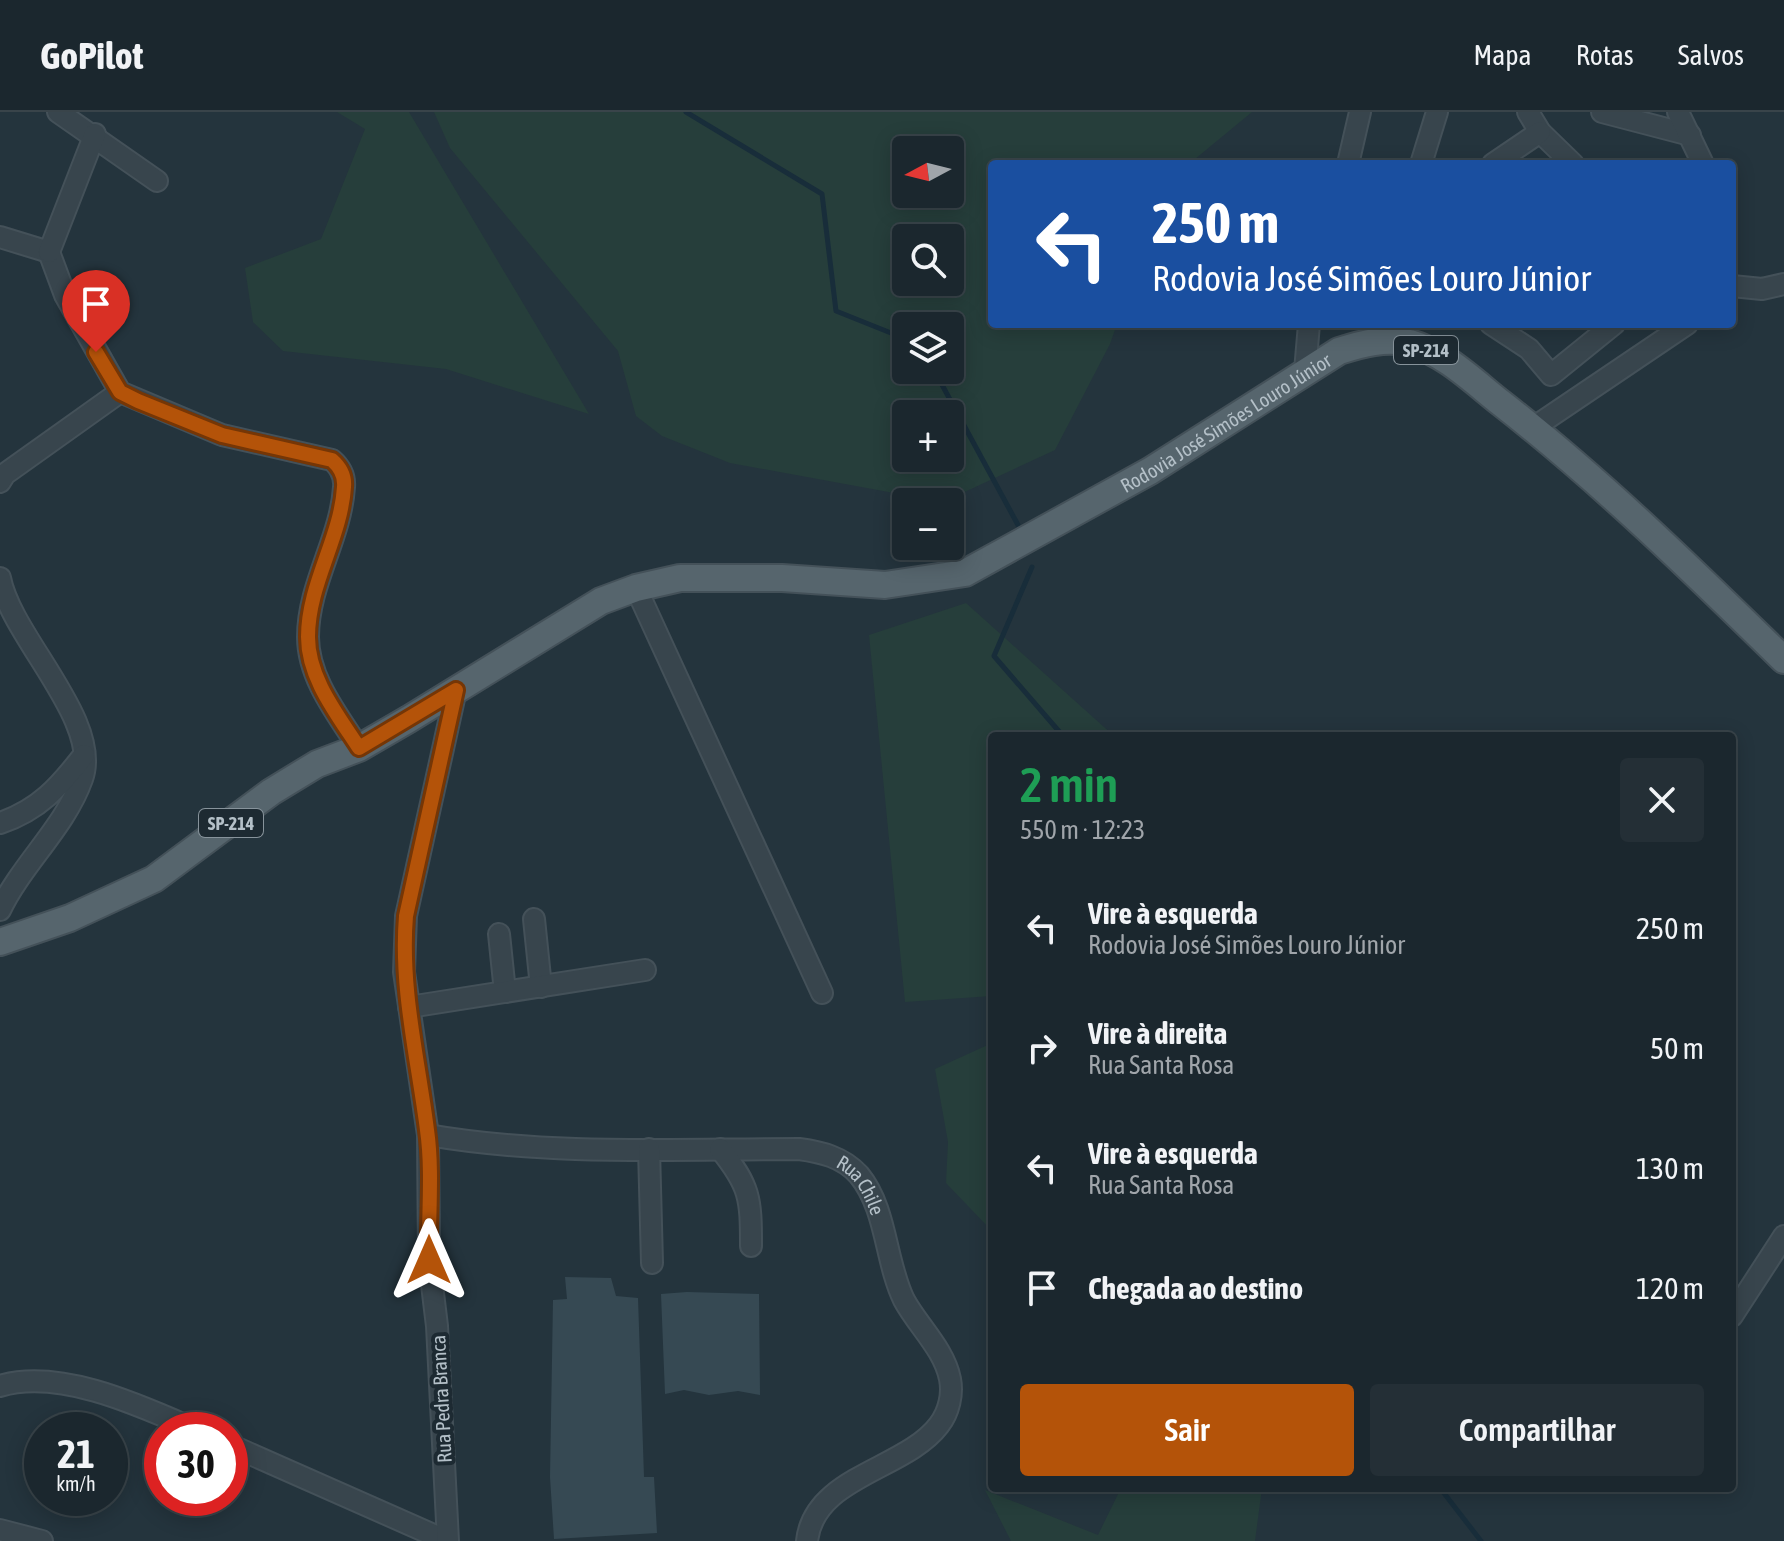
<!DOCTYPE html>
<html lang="pt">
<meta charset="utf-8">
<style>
:root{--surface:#1b272e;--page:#242f36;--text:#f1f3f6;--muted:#a0a5aa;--line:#39444a;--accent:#b45309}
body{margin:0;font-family:"Asap Condensed",sans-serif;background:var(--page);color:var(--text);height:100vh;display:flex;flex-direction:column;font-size:30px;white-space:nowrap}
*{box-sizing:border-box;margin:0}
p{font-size:26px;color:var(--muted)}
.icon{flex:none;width:44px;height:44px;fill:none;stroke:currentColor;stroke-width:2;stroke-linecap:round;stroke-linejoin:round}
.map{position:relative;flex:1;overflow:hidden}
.side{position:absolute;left:988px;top:620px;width:748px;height:760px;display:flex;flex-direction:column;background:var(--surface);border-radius:8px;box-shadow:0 4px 20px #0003,0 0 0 2px var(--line)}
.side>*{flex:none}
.guide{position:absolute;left:988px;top:48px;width:748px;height:168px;border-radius:8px;box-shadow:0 4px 20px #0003,0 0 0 2px var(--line);background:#1a4fa0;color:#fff;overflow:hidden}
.needle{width:52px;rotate:263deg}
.fabs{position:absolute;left:892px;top:24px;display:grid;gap:16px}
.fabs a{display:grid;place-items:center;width:72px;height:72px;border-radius:8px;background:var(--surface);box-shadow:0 4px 20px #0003,0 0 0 2px var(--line);font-size:40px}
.speed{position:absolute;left:24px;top:1300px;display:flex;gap:16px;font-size:40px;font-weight:700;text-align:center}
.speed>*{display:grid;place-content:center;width:104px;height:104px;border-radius:50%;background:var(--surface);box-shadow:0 4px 20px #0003,0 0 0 2px var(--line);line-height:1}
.speed small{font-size:20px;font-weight:400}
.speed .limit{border:12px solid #d22;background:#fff;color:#111}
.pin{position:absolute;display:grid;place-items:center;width:68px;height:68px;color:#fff;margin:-82px -34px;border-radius:50% 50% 50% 0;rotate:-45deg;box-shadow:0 0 8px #0007}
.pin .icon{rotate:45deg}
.me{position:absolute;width:88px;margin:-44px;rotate:0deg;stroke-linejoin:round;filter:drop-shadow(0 0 6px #0008)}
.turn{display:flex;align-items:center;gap:28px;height:168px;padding:0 32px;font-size:36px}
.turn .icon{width:104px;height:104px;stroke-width:2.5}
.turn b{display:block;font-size:56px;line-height:68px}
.round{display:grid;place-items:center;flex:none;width:84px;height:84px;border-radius:8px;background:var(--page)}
.head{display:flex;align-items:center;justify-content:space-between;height:136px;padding:0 32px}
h1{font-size:48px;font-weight:600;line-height:60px;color:#1e9e55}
.action{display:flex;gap:16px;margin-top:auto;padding:16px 32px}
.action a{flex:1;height:92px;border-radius:8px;background:var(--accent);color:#fff;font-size:32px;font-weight:600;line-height:92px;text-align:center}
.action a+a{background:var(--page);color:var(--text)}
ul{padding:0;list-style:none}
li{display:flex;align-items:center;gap:24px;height:120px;padding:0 32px}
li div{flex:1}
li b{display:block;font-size:30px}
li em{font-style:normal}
header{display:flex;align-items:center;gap:48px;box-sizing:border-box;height:112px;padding:0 40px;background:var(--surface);border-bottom:2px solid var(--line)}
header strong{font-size:38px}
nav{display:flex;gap:44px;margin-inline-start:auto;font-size:28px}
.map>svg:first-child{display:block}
.green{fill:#263e3b;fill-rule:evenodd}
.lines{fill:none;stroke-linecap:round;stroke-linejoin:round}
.stream{stroke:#182d3a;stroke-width:5}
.building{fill:#364953}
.minor-casing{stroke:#445159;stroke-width:24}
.major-casing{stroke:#445159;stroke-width:30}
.minor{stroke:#38454d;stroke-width:20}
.major{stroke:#56656d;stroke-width:26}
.route-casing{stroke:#753606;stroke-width:20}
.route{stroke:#b45309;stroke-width:14}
.labels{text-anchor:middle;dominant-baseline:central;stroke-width:8;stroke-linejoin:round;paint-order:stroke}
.shield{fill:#1d2a32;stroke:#87939b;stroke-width:2}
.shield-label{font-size:18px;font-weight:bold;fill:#b4c0c8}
.street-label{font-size:20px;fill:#b4c0c8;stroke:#1d2a32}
</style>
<header>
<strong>GoPilot</strong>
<nav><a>Mapa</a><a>Rotas</a><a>Salvos</a></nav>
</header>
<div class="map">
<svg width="1784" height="1429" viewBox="0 0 1784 1429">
<rect width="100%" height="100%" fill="#24343d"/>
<g class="green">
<path d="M337 0H409L589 302 446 257 283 239 253 210 245 156 321 127 365 17Z"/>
<path d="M434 0H1252L1189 52H992V212H1117L1110 232 1055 338 943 390 730 351 662 324 636 304 618 239 450 36ZM906 38H950V82H906ZM906 126H950V170H906ZM906 214H950V258H906ZM906 302H950V346H906Z"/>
<path d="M966 491 1114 624H992V884L905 890 869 523Z"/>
<path d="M992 931V1119L946 1071 948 1030 935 957Z"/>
<path d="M1121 1376H1262L1255 1429H1011L985 1378 1098 1423Z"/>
</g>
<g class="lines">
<g class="stream">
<path d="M686 0 822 82 836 199 906 227"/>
<path d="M934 258 1018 413"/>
<path d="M1032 455 994 544 1063 624"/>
<path d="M1440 1376 1481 1429"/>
</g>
</g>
<g class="building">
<path d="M565 1165 611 1166 616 1184 638 1186 644 1365H654L657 1421 554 1427 550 1365 553 1188 567 1187Z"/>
<path d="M687 1180 759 1182 760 1283 738 1279 709 1283 684 1278 665 1282 661 1182Z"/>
</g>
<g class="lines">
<defs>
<g id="minor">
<path d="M58 0 157 69"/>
<path d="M1528 0 1540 20 1573 52"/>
<path d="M1602 0 1690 23"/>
<path d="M1678 0 1703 52"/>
<path d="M1348 52 1360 0"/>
<path d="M1421 52 1437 0"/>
<path d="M1493 52 1540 20"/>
<path d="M0 125 49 140"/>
<path d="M49 140 65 183 120 280 222 323 332 348C340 355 345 364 344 375 341 426 308 472 308 525 308 566 337 602 359 636"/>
<path d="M49 140 95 22"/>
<path d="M1732 174 1762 177 1784 172"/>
<path d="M1491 212 1529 237 1551 263 1614 212"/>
<path d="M1305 259 1309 212"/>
<path d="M1533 316 1687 212"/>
<path d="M0 370 5 362 120 280"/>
<path d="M0 466C11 525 103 609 82 667 65 715 22 752 0 798"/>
<path d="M636 476 822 881"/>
<path d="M0 711C39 698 59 675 84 643"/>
<path d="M534 807 541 875"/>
<path d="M499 822 505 880"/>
<path d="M409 895 645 858"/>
<path id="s1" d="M428 1023C550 1044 675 1037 799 1037 821 1040 843 1045 859 1063 887 1097 885 1149 904 1188 918 1214 944 1237 950 1267 953 1282 949 1300 939 1313 905 1358 814 1364 807 1429"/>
<path d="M649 1037 652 1151"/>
<path d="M720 1037C750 1074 751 1086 751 1134"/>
<path d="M1732 1204 1784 1124"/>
<path d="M0 1274C60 1256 141 1294 196 1318"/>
<path d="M230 1333 447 1429"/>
<path d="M0 1418 42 1429"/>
<path d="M448 1429 437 1214 429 1148 428 1023 404 860 406 804 456 578"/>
</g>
<g id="major">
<path id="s2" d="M0 830 70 806 154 767 271 680 317 652 359 636 409 607 601 489 636 476 680 466H782L885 473 965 461 1150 359 1339 239C1361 232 1386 225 1410 231 1445 241 1473 269 1501 291 1601 369 1693 459 1784 548"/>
</g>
</defs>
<use href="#minor" class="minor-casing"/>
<use href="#major" class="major-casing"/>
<use href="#minor" class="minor"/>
<use href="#major" class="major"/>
</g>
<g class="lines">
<defs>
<path id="route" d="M96 240 120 280 138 289 222 323 332 348C340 355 345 364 344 375 341 426 308 472 308 525 308 566 337 602 359 636L456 578 406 804C400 876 418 947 427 1018 433 1060 428 1105 429 1148"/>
</defs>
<use href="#route" class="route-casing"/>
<use href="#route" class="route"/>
</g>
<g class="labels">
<g class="shield">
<rect x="1394" y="224" width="64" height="28" rx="6"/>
<rect x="199" y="697" width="64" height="28" rx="6"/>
</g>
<g class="shield-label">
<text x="1426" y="238">SP-214</text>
<text x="231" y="711">SP-214</text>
</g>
<g class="street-label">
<text stroke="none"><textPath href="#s2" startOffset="1364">Rodovia José Simões Louro Júnior</textPath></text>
<text stroke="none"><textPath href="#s1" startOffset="448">Rua Chile</textPath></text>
<text transform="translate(441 1287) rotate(-93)">Rua Pedra Branca</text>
</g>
</g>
</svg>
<div class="fabs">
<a><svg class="needle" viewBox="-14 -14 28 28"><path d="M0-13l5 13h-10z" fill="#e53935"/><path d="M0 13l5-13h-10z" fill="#a0a5aa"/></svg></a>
<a><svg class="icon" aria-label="search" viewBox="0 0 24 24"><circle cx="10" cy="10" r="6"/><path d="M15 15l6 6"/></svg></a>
<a><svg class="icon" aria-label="layers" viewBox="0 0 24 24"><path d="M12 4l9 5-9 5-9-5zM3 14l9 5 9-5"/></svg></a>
<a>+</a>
<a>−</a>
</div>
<div class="speed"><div>21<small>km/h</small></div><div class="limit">30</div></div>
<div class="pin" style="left:96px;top:240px;background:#d93025"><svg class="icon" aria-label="arrive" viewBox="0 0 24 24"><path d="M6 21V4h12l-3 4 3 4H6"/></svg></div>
<svg class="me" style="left:429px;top:1148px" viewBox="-20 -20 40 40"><path d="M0-17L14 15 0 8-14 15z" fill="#b45309" stroke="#fff" stroke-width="4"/></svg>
<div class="guide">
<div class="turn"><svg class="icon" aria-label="left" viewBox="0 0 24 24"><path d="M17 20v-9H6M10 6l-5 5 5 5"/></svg><div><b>250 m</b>Rodovia José Simões Louro Júnior</div></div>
</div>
<section class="side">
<div class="head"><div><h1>2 min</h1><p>550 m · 12:23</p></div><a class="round"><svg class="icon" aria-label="close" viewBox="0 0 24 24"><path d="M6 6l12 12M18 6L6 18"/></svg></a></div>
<ul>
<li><svg class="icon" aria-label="left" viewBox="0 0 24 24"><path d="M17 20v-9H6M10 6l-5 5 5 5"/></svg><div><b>Vire à esquerda</b><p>Rodovia José Simões Louro Júnior</p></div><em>250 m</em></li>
<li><svg class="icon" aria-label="right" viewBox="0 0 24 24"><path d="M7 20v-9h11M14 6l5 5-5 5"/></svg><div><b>Vire à direita</b><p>Rua Santa Rosa</p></div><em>50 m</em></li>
<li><svg class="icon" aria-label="left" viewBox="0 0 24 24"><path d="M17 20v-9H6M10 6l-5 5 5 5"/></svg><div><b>Vire à esquerda</b><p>Rua Santa Rosa</p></div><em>130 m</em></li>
<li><svg class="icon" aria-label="arrive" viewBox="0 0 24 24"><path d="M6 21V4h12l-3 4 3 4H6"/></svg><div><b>Chegada ao destino</b></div><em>120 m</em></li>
</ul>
<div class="action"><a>Sair</a><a>Compartilhar</a></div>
</section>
</div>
